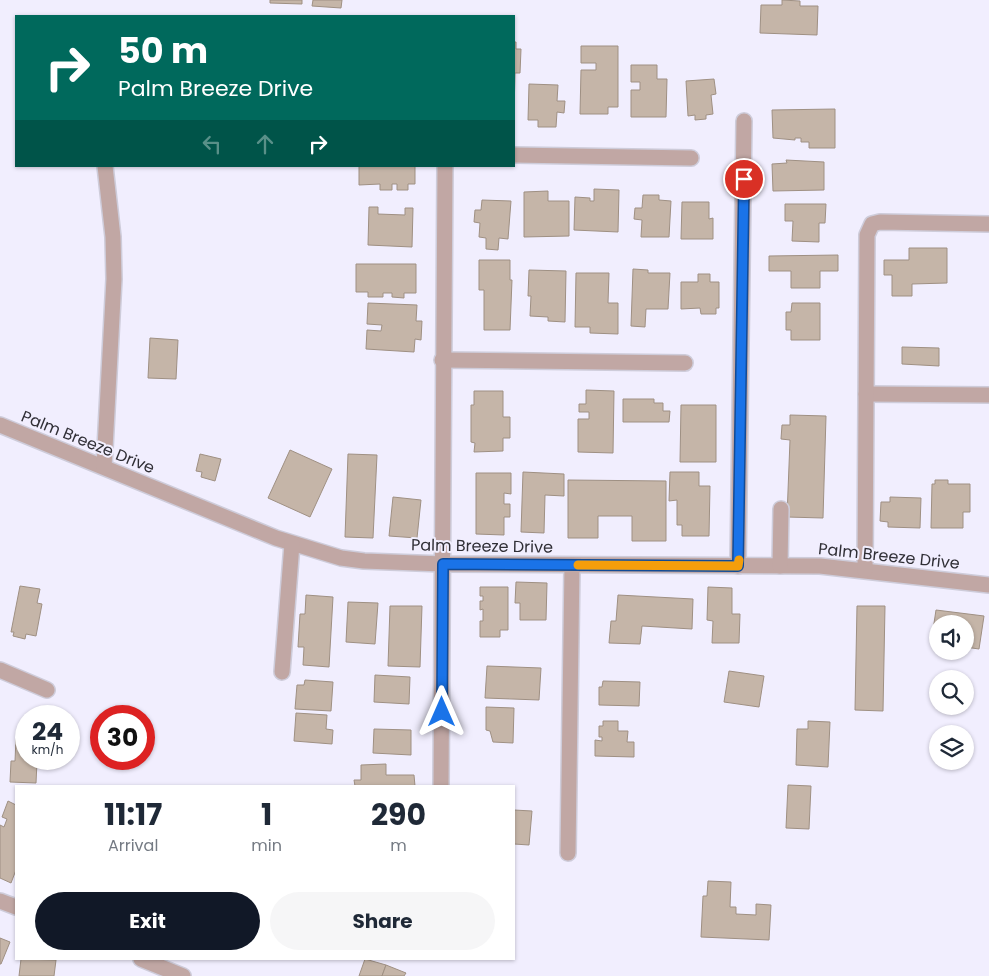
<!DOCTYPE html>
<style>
:root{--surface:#fff;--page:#f6f6f7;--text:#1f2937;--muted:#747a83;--accent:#111827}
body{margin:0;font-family:Poppins,sans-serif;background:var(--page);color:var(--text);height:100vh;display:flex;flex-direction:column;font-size:19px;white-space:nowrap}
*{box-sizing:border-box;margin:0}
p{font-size:16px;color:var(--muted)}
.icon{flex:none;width:28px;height:28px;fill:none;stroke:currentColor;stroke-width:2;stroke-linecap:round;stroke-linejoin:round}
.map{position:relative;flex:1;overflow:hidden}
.sheet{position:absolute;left:15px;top:785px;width:500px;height:175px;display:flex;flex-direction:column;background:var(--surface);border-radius:0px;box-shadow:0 1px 4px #0004}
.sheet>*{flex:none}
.hud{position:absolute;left:15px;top:15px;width:500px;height:152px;border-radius:0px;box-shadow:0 1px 4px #0004;background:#00695c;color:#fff;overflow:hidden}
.controls{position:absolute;left:929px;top:615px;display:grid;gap:10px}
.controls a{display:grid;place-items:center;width:45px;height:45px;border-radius:50%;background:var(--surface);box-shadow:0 1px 4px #0004;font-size:25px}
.speed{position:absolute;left:15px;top:705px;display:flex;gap:10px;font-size:25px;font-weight:700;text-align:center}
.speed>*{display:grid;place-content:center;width:65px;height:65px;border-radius:50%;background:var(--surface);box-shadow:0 1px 4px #0004;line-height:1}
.speed small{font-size:12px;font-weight:400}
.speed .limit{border:8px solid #d22;background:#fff;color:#111}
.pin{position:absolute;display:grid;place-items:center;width:42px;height:42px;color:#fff;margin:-21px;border:2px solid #fff;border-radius:50%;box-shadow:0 1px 5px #0007}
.me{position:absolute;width:55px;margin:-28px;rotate:0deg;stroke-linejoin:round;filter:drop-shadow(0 0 4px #0008)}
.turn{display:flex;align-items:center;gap:18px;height:105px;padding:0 20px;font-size:22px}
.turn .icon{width:65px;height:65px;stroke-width:2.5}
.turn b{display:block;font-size:35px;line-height:42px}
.lanes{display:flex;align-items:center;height:48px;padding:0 20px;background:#0003;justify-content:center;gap:25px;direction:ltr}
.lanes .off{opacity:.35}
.eta{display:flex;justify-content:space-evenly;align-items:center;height:85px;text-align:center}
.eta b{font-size:30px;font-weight:700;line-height:35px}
.cta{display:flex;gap:10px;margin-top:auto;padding:10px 20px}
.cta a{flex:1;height:58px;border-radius:30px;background:var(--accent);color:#fff;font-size:20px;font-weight:700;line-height:58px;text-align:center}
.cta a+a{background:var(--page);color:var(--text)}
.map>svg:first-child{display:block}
.building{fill:#c5b5a8;stroke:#9f9083}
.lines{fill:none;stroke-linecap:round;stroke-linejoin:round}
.minor-casing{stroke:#ceccda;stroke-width:18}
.minor{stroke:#c1a7a4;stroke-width:15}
.route-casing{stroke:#114b97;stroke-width:12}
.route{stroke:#1a73e8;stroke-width:9}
.slow{stroke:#f59e0b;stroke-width:9}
.labels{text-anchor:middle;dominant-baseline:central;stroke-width:4;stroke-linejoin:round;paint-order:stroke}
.street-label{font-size:16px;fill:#302f36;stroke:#f1eefe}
</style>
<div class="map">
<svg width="989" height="976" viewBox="0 0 989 976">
<rect width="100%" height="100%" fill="#f1eefe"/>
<g class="building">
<path d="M270 0H302V4L270 3Z"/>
<path d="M313 0H342L341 8 312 6Z"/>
<path d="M782 0 800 1V6H818L817 35 760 33 761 5H782Z"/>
<path d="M514 42H516V49H521L520 73H515L514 112Z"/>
<path d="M581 46H618V107H608V114H580L581 70H596V63H581Z"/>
<path d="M631 65H657V79H667L666 117H631V90H640V82H631Z"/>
<path d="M714 79 716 94 711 95 713 114 706 115V119L695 120V115L688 116 686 81Z"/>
<path d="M529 84 558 85 557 101H565L564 113 557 112 556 127H538V120H528Z"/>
<path d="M835 109V148H809V142H801V138H795V140L773 138 772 110Z"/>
<path d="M786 160 824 162V190L773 191 772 164 787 163Z"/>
<path d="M359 166H415V184H408V190H397V184H392V190H380V184L359 185Z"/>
<path d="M594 189 619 190 618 232 574 230 575 197 590 198V201H594Z"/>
<path d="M548 191V201H569V236L524 237V192Z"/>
<path d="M643 195H659V200L671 201 669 237H641L642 220 634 219 635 208H642Z"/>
<path d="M482 200 511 201 508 239 499 238 498 250 486 249V238L479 237 480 223 474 222 475 210H481Z"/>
<path d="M682 202H709V219L713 218V239H681Z"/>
<path d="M785 204H826L825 223H819V242L792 241 793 221H785Z"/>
<path d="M369 207H378V214L405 215V208H413L412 247 368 245Z"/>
<path d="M909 248H947V283L912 284V296H892V275H884V260H909Z"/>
<path d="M838 255V271H820V288H791V271H769V256Z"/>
<path d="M479 260H510V280H512L510 330H484V290H479Z"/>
<path d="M356 264H416V293H404V298L392 297V293H383V297H368V292H356Z"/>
<path d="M633 269 648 270V273H670L668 309H646L645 327 631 326Z"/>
<path d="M529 270 566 271 565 322 548 321V317L530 316 531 296H528Z"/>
<path d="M576 273H609L608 303H618V334L590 333V327H575Z"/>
<path d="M698 274H710V282H719V308H716V314H701L700 308 681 309V282H698Z"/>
<path d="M368 303 417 305 416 321H422L421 340 415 339 414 352 366 349 367 330 381 331 382 325 367 324Z"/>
<path d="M792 303H820V340H791V330H786V312H791Z"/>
<path d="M150 338 178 340 176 379 148 378Z"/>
<path d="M902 347 939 348V366L902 364Z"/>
<path d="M586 390 614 391 613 453 578 452V419H589V412H579V404H586Z"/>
<path d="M474 391H503V417H510V438H503V451L474 452 475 443 471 442V405H474Z"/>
<path d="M623 399H654V403H663V411H670L669 422H623Z"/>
<path d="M681 405H716V462H680Z"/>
<path d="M790 415 826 416 823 518 787 517 790 440 781 439 782 425H790Z"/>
<path d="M290 450 332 469 310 517 268 498Z"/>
<path d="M200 454 221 459 215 481 201 477 202 472 196 471Z"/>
<path d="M348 454 377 455 373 538 345 537Z"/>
<path d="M523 472 564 474V496L545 495 544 533 521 532Z"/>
<path d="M670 472H699V486H710L709 536H682V525H677V500L669 501Z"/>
<path d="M476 473H511V494L504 493V504H510V517H504V535L476 534Z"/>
<path d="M568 480 666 481V541H632V516H598V538H568Z"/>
<path d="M935 480H948V484H970V512H963V528H931L932 484H935Z"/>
<path d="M393 497 421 500 417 538 389 536Z"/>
<path d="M890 497 921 498 920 528 888 527V522L880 521 881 502H890Z"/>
<path d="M516 582 547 583 546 620H520V603H515Z"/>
<path d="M20 586 40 589 37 603 42 604 36 636 26 634 25 639 13 636 14 632H11Z"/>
<path d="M480 587H508V630H500V637H480V621H483V609L480 610V601H483V596H480Z"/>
<path d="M708 587 732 588V614H740L739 643H712L713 621 707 620Z"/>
<path d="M306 595 333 597 329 667 303 665 304 647H298L300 614H305Z"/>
<path d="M618 595 693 599 692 629 642 626 640 644 609 643 611 621H616Z"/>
<path d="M348 602 378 603 375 644 346 642Z"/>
<path d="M390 606H422L420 667 388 666Z"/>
<path d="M857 606H885L883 711 855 710Z"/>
<path d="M936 610 984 616 979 649 965 647V624H938V643H931Z"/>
<path d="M487 666 541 668 539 700 485 698Z"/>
<path d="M729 671 764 676 759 707 724 702Z"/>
<path d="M375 675 410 677 409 704 374 702Z"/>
<path d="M305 680 333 682 331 711 295 709 297 685H304Z"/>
<path d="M603 681 640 682 639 706 599 705V687H602Z"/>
<path d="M486 707 514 708 513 743 493 742 490 731 486 730Z"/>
<path d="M296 713 327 715 326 729 333 730 332 744 294 741Z"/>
<path d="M603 721H618V731H628L627 742H634V757L595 756V740L602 741V737H599V726H603Z"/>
<path d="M808 721 830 722 828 767 796 765 797 729H808Z"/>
<path d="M374 729 411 730V755L373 753Z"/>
<path d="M16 738 26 739V759H48V763L37 762 36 783 10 782 11 761H15Z"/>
<path d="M386 764V775H414L415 786H355L354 780H361V765Z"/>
<path d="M788 785 811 786 809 829 786 828Z"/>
<path d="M8 801 16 805V870L11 883 0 878V825L4 827 7 819 2 817Z"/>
<path d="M514 810 532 811 529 845 514 844Z"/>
<path d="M708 881 731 882 730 907H736V914L756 915V904L771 905 769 940 701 937 703 896H707Z"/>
<path d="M0 938 10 942 1 964H0Z"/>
<path d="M21 959 56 960 54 976H19Z"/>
<path d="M365 959 386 965 382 976H359Z"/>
<path d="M386 965 406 973 404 976H382Z"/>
</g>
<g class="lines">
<defs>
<g id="minor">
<path d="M514 155 691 158"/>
<path d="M442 360 685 363"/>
<path d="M866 394 989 395"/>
<path d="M0 425 276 538 341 558 364 561 443 564 820 566 989 585"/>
<path d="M104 467 114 279 113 237 105 166"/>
<path d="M738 566 744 121"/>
<path d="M780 566 781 509"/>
<path d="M865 570 867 235 872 224 880 222 989 224"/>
<path d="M0 670 47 690"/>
<path d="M282 672 292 544"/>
<path d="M441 786 445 166"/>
<path d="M568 853 572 565"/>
<path d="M0 901 16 907"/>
<path d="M141 959 183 976"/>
</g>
</defs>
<use href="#minor" class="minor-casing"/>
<use href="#minor" class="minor"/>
</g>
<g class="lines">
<defs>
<path id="route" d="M442 712 443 564 738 566 744 179"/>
</defs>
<use href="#route" class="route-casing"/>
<use href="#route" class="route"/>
<path class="slow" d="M578 565 738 566 739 560"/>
</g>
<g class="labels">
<g class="street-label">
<text transform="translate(88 442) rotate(22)">Palm Breeze Drive</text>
<text transform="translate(482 546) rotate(1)">Palm Breeze Drive</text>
<text transform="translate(889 556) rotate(6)">Palm Breeze Drive</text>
</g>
</g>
</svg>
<div class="controls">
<a><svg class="icon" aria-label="sound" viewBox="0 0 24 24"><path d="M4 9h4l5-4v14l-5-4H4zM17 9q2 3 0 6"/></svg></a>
<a><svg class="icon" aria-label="search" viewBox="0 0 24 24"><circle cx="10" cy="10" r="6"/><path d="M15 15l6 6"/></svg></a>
<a><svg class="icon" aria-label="layers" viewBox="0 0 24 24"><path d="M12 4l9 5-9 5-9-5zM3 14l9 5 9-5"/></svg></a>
</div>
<div class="speed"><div>24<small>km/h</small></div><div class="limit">30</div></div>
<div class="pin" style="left:744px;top:179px;background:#d93025"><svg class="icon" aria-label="arrive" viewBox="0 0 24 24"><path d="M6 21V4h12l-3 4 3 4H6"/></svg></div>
<svg class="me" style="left:442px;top:712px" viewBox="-20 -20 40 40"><path d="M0-17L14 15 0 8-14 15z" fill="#1a73e8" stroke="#fff" stroke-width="4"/></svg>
<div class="hud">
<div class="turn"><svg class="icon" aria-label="right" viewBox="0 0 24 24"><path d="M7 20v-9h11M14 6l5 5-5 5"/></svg><div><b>50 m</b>Palm Breeze Drive</div></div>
<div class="lanes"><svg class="icon off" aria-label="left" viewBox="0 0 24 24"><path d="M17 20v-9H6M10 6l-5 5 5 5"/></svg><svg class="icon off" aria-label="ahead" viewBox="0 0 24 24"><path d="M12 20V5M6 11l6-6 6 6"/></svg><svg class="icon" aria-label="right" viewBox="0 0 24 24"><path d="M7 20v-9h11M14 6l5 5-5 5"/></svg></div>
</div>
<section class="sheet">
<div class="eta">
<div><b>11:17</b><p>Arrival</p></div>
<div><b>1</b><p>min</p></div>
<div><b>290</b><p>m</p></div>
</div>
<div class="cta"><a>Exit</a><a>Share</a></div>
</section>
</div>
